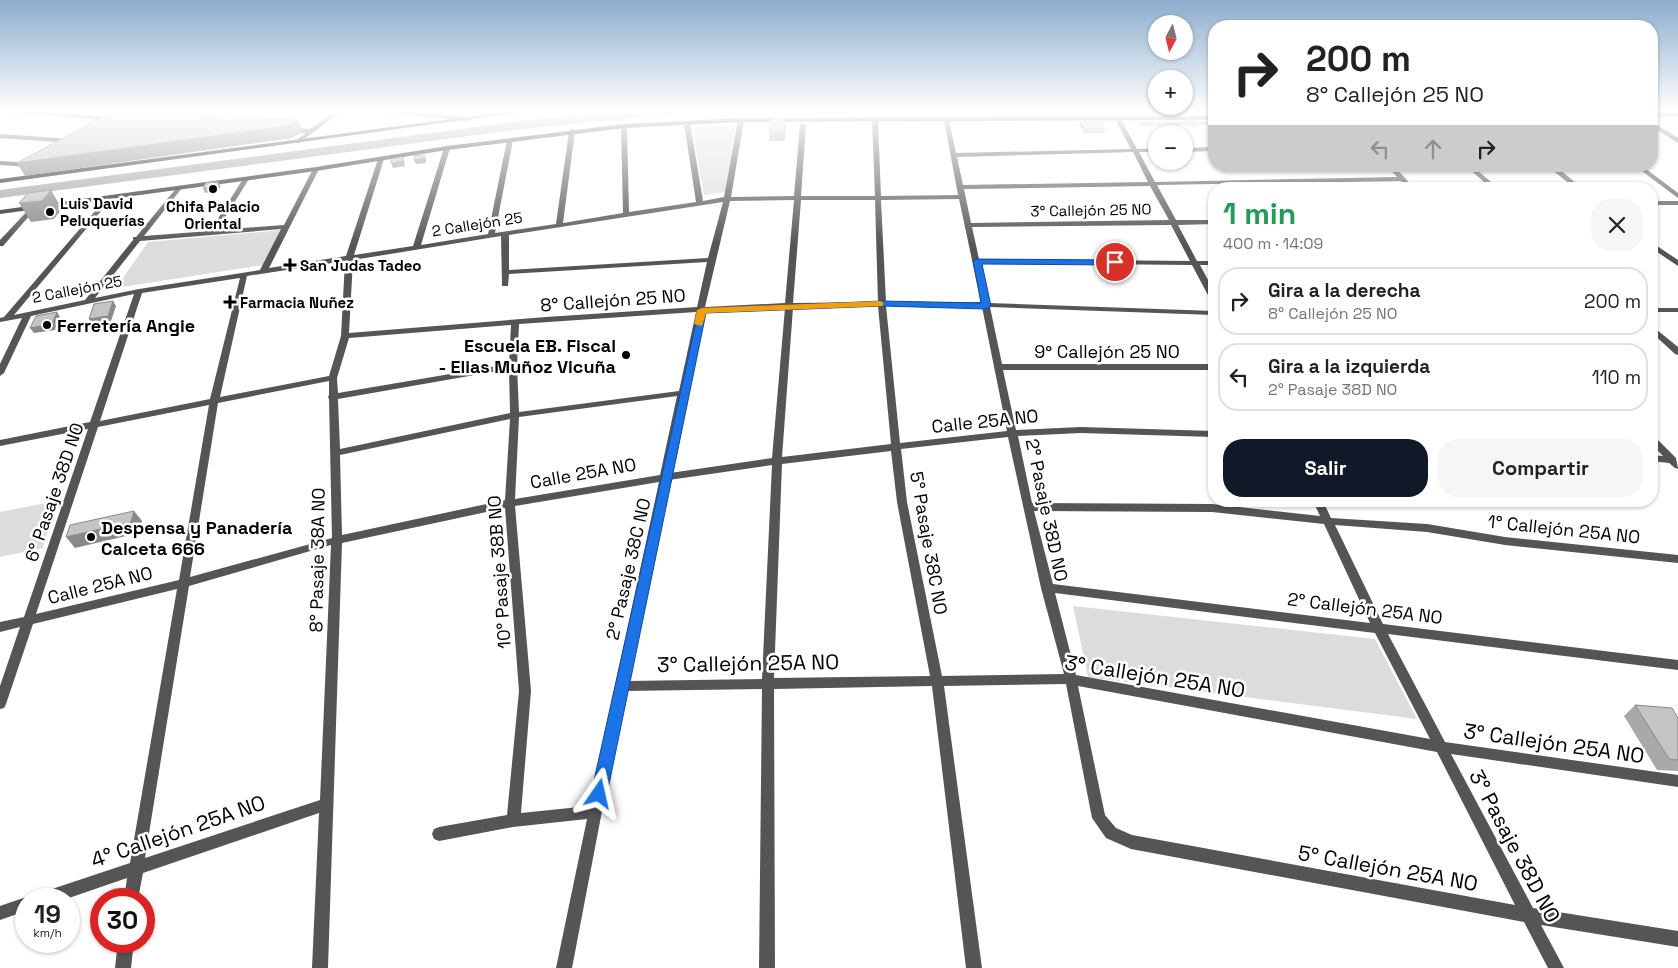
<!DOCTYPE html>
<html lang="es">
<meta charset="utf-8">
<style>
:root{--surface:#fff;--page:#f6f6f6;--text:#222;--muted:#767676;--line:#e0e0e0;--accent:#111827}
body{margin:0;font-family:"Space Grotesk",sans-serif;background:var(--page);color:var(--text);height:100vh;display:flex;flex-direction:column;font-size:19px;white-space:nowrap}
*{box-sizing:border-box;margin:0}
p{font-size:16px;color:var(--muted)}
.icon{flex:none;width:28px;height:28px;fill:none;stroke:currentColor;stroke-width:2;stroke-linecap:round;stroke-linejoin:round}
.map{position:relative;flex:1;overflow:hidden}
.details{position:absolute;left:1208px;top:182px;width:450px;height:325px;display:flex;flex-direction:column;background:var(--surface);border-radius:20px;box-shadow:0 1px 4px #0004}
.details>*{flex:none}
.banner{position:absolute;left:1208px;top:20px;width:450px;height:152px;border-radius:20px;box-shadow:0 1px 4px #0004;background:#fff;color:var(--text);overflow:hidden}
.needle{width:32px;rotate:187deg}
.controls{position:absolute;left:1148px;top:15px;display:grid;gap:10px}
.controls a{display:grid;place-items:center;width:45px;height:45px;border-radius:50%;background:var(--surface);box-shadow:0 1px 4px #0004;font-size:25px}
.speed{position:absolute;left:15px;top:888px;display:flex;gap:10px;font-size:25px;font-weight:700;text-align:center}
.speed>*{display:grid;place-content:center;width:65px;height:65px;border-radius:50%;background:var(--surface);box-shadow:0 1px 4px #0004;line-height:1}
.speed small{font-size:12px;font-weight:400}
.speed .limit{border:8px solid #d22;background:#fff;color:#111}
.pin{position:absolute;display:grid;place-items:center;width:42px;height:42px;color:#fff;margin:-21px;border:2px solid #fff;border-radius:50%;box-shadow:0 1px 5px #0007}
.me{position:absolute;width:55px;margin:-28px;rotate:11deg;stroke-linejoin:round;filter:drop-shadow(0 0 4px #0008)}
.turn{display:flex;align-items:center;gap:18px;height:105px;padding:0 15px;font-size:22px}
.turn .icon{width:65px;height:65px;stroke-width:2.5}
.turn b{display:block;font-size:35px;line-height:42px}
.lanes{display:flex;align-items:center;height:48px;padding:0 15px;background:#0003;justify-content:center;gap:25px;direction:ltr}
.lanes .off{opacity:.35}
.round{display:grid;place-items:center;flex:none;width:52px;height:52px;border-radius:20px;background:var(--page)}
.summary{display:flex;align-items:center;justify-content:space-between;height:85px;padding:0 15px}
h1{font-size:30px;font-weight:800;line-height:38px;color:#1e9e55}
.action{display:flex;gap:10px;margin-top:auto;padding:10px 15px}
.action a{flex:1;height:58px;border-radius:20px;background:var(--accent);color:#fff;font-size:20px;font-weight:800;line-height:58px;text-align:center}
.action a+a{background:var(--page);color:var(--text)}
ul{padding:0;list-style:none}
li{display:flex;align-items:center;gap:15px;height:68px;margin:0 10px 8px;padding:0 5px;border:2px solid var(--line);border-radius:20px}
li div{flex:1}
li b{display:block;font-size:19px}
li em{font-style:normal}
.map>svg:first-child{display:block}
.green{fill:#dcdcdc}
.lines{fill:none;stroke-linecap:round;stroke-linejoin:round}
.stream{stroke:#a3a3a3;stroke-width:4}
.canal{fill:#a3a3a3;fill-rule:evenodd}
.street{fill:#555;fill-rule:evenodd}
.secondary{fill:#222;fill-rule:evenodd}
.wall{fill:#a9a9a9}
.shaded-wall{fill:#898989}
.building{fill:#c4c4c4;stroke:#898989}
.route{fill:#1a73e8;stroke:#114b97}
.slow{fill:#f59e0b}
.poi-dot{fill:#000;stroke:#fff;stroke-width:2}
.labels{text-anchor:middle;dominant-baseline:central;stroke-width:5;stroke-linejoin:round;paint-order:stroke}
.far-poi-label{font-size:15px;font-weight:bold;fill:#000;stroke:#fff;text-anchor:start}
.far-street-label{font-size:15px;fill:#000;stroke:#fff}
.street-label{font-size:18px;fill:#000;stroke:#fff}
.poi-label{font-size:18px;font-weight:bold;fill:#000;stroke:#fff;text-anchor:start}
.near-street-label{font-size:21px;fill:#000;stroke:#fff}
</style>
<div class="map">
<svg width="1678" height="968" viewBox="0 0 1678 968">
<rect width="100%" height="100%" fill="#fff"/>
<g class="green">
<path d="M736 125 725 192 704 195 692 127Z"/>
<path d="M281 230 263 265 116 288 148 242Z"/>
<path d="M56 501 43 548 0 557V512Z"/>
<path d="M1073 606 1375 639 1417 719 1088 677Z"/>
</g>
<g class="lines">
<path class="stream" d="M1141 124 1214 123"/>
<path class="canal" d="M631 110H680L674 114 522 129 0 198V190L522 121Z"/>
<g class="street">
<path d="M0 110H26L113 117 116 119 113 121 0 112Z"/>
<path d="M336 110H343L299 143 294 142 306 133 289 132 286 130 289 128 310 129Z"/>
<path d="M356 110H384L469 117 472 119 469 121Z"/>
<path d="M1118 117 1121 119 1137 149 1156 148V152H1139L1155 182 1397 177 1387 166H1394L1415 189H1408L1401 181 1157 185 1176 220H1214V224L1178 225 1197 261H1214V265H1200L1214 291V301L1210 299 1192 265 980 263 989 303 1214 311V315L990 307 1002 364H1214V370H1003L1016 430 1081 427 1214 431V437L1081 433 1018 436 1032 503 1212 504 1320 516 1313 501H1323L1331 518 1427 524 1505 537 1678 555V563L1505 545 1427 532 1335 525 1383 624 1678 660V670L1388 634 1445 742 1678 775V787L1451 754 1533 908 1678 931V947L1541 925 1564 968H1548L1524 922 1131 849 1106 838 1092 818 1066 684 944 686 982 968H966L932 686 774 689 775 968H759L762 689 625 691 572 968H556L587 819 513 827 439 841 434 839 432 834 434 829 439 827 507 815 519 691 505 508 342 543 328 968H312L319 813 143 873 138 899H124L127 878 66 899H36L38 894 43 892 130 863 177 589 33 624 6 704 4 708 0 709V686L20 627 0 632V622L24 617 88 429 0 446V440L90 422 134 294 31 316 4 373 0 376V364L22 318 0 322V318L4 317 108 196 113 197 14 315 85 300 133 240V237H136L178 186H182V188L144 236 210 231 243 179 246 177 249 179 217 230 284 225 313 169 318 168 319 169 269 268 346 256 378 159 381 157 384 159 354 255 413 246 444 148 447 146 450 148 421 245 488 234 507 140 510 138 513 140 495 233 556 224 569 131 572 129 575 131 563 223 623 213 621 126 624 124 627 126 629 212 696 202 684 123 687 121 690 123 703 201 724 197 738 120 741 118 744 120 731 197 794 196 800 125 803 123 806 125 801 196H875L872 121 875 119 878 121 881 196 958 195 944 120 949 121 956 153 1131 149 1115 119ZM1133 152 1148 182 963 185 957 157ZM1150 186 1169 220 971 223 964 189ZM959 199 981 302H886L881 200ZM794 200 785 303 705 307 730 201ZM801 200H875L878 302 793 303ZM723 202 708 258 509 270V235ZM1171 225 1190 261 979 259 972 227ZM281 229 260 270 139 289 95 298 140 241ZM501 236 502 286H508L509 274 707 262 697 307 546 317 349 333 353 260ZM345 261 341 336 329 376 220 397 247 276ZM240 278 210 399 100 421 142 293ZM878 306 891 444 782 457 793 308ZM886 306 982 307 1007 431 900 443ZM785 308 772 458 670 473 704 311ZM696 312 679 391 519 412 517 366 519 324ZM511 325 509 364 338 393 337 378 349 338ZM509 369 510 413 340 449 338 399ZM329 381V395L328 397 329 399 332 538 190 577 218 403ZM677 396 660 475 515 499 519 417ZM209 405 179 580 36 614 98 427ZM510 419 505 500 342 535 340 455ZM1008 437 1041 588 1064 674 942 676 907 502 901 449ZM891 451 897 502 930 676 774 678 782 464ZM772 465 762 679 627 681 669 480ZM659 482 589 806 521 813 531 691 515 506ZM1034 511 1212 512 1324 524 1370 623 1053 584ZM331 545 320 800 145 858 189 586ZM1055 593 1375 633 1430 739 1076 675ZM1078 686 1437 752 1515 905 1132 835 1116 828 1105 815Z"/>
<path d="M1651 121 1678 138V143L1651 126Z"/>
<path d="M0 134 71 139 74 141 71 143 0 138Z"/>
<path d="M1214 147V151L1184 152V148Z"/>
<path d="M0 161 30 163 33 165 30 167 0 165Z"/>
<path d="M1467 166H1615L1612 168 1559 169 1583 189H1576L1551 169 1477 170 1499 189H1492L1468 168Z"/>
<path d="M1635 166H1642L1678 193V198Z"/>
<rect x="1651" y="201" width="27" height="4"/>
<path d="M32 206 37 207 3 246H0V240Z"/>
<path d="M1651 242 1678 260V266L1651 248Z"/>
<rect x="1651" y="308" width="27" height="4"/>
<path d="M1651 325 1678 347V355L1675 354 1651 332Z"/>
<path d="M1651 435 1654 436 1676 458 1678 469 1675 468 1669 463 1651 461V455L1663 456 1651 444Z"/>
<path d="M26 897 31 899H26V911L0 920V906Z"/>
<path d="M118 941H134L131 968H115Z"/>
</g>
<g class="secondary">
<path d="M519 110H537L0 183V179Z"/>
<path d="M1678 112V116L1651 117V113Z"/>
<path d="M1214 116V120L741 122 624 128 447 150 316 171 0 214V210L316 167 447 146 624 124 741 118Z"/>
</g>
</g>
<g class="wall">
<path d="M1188 120 1198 123 1197 127H1189L1187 124Z"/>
<path d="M1080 121 1105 129 1104 133H1083L1079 125Z"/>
<path d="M785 127V141H769V133Z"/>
<path d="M1635 705 1678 718V771L1657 770 1624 716Z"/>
</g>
<g class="shaded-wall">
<path d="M298 120 303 132 292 138 25 176 17 163Z"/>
<path d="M424 155 426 159V163L416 164 414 160Z"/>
<path d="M403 157 405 166 393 168 391 163Z"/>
<path d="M218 182 221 186 218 191 205 193 203 188Z"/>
<path d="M51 190 62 209 54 219 31 222 19 203Z"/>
<path d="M113 301 116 306 111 321 92 324 89 319Z"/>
<path d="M57 312 60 317 55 330 34 333 30 328Z"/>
<path d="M134 511 142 521 139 533 75 548 66 537Z"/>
</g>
<g class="building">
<path d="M115 110H134L298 120 287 126 17 163Z"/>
<path d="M770 119H785V132L769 133Z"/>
<path d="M1188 120H1196L1198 123H1190Z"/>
<path d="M1080 121H1100L1105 129H1084Z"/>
<path d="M424 155V158L414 160V156Z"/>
<path d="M403 157V161L391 163V159Z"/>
<path d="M218 182 216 187 203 188 206 183Z"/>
<path d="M51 190 42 201 19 203 28 193Z"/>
<path d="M113 301 108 316 89 319 94 304Z"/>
<path d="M57 312 52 324 30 328 36 316Z"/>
<path d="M134 511 131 522 66 537 70 525Z"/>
<path d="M1635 705 1672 708 1678 718V760L1669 759Z"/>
</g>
<linearGradient id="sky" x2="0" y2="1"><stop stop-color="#8cadcc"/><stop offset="0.45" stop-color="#fff"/><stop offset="1" stop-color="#fff" stop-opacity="0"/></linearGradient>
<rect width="1678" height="246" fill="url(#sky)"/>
<path class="route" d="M977 259 1115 260 1120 262 1115 265 982 264 991 306 986 309 882 306 706 313 607 794 604 799 599 801 593 799 591 794 699 309 882 301 981 303 973 261Z"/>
<path class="slow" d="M880 301 883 302V306L706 313 702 326 694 324 697 310 702 308Z"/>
<g class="poi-dot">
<circle cx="213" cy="189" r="5"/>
<circle cx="50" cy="212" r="5"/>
<path d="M287.5 257.5h5v5h5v5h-5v5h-5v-5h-5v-5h5z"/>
<path d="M227.5 294.5h5v5h5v5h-5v5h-5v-5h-5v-5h5z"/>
<circle cx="47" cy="325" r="5"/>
<circle cx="626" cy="355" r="5"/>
<circle cx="91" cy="537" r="5"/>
</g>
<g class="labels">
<g class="far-poi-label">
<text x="60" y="203">Luis David<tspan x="60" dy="17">Peluquerías</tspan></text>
<text x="213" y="206" text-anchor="middle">Chifa Palacio<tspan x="213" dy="17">Oriental</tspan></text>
<text x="300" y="265">San Judas Tadeo</text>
<text x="240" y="302">Farmacia Nuñez</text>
</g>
<g class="far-street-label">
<text transform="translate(1091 210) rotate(-1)">3° Callejón 25 NO</text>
<text transform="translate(477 224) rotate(-9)">2 Callejón 25</text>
<text transform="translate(77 289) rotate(-11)">2 Callejón 25</text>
</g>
<g class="street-label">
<text transform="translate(613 300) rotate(-4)">8° Callejón 25 NO</text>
<text x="1107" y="351">9° Callejón 25 NO</text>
<text transform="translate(985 421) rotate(-6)">Calle 25A NO</text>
<text transform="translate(583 473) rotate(-10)">Calle 25A NO</text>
<text transform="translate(54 492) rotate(-71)">6° Pasaje 38D NO</text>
<text transform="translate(1047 510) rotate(78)">2° Pasaje 38D NO</text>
<text transform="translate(1564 529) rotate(6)">1° Callejón 25A NO</text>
<text transform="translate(929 543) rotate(80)">5° Pasaje 38C NO</text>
<text transform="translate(317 560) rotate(-89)">8° Pasaje 38A NO</text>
<text transform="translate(628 569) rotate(-77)">2° Pasaje 38C NO</text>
<text transform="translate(499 572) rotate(-94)">10° Pasaje 38B NO</text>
<text transform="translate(100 585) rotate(-14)">Calle 25A NO</text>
<text transform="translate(1365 608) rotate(7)">2° Callejón 25A NO</text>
</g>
<g class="poi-label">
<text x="57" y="325">Ferretería Angie</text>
<text x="616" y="345" text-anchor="end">Escuela EB. Fiscal<tspan x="616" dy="21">- Elias Muñoz Vicuña</tspan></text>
<text x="101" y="527">Despensa y Panadería<tspan x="101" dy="21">Calceta 666</tspan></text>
</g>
<g class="near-street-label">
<text transform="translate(748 663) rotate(-1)">3° Callejón 25A NO</text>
<text transform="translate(1155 676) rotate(9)">3° Callejón 25A NO</text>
<text transform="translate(1554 743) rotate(8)">3° Callejón 25A NO</text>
<text transform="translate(178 831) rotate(-19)">4° Callejón 25A NO</text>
<text transform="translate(1515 846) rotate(62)">3° Pasaje 38D NO</text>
<text transform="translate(1388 868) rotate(10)">5° Callejón 25A NO</text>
</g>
</g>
</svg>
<div class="controls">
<a><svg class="needle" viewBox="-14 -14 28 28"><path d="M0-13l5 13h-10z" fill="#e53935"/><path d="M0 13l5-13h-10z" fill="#767676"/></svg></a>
<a>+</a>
<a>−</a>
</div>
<div class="speed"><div>19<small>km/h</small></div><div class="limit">30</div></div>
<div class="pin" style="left:1115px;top:262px;background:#d93025"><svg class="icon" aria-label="arrive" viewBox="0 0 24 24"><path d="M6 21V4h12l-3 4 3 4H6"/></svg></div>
<svg class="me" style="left:599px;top:794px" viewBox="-20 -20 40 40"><path d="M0-17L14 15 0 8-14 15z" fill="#1a73e8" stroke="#fff" stroke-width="4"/></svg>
<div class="banner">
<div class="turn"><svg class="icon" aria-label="right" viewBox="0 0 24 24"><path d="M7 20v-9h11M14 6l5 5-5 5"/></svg><div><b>200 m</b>8° Callejón 25 NO</div></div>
<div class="lanes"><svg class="icon off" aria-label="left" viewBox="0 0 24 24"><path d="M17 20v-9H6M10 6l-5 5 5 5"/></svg><svg class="icon off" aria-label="ahead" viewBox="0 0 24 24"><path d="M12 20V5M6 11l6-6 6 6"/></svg><svg class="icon" aria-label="right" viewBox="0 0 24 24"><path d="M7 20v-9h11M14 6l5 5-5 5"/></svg></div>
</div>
<section class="details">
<div class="summary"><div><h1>1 min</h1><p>400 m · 14:09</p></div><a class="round"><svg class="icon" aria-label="close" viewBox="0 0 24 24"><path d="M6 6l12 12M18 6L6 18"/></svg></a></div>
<ul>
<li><svg class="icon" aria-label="right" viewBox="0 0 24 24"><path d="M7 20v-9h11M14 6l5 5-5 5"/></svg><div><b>Gira a la derecha</b><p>8° Callejón 25 NO</p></div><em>200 m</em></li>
<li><svg class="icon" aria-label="left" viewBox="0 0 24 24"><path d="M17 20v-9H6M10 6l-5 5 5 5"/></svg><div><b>Gira a la izquierda</b><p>2° Pasaje 38D NO</p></div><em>110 m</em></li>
</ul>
<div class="action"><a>Salir</a><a>Compartir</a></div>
</section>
</div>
